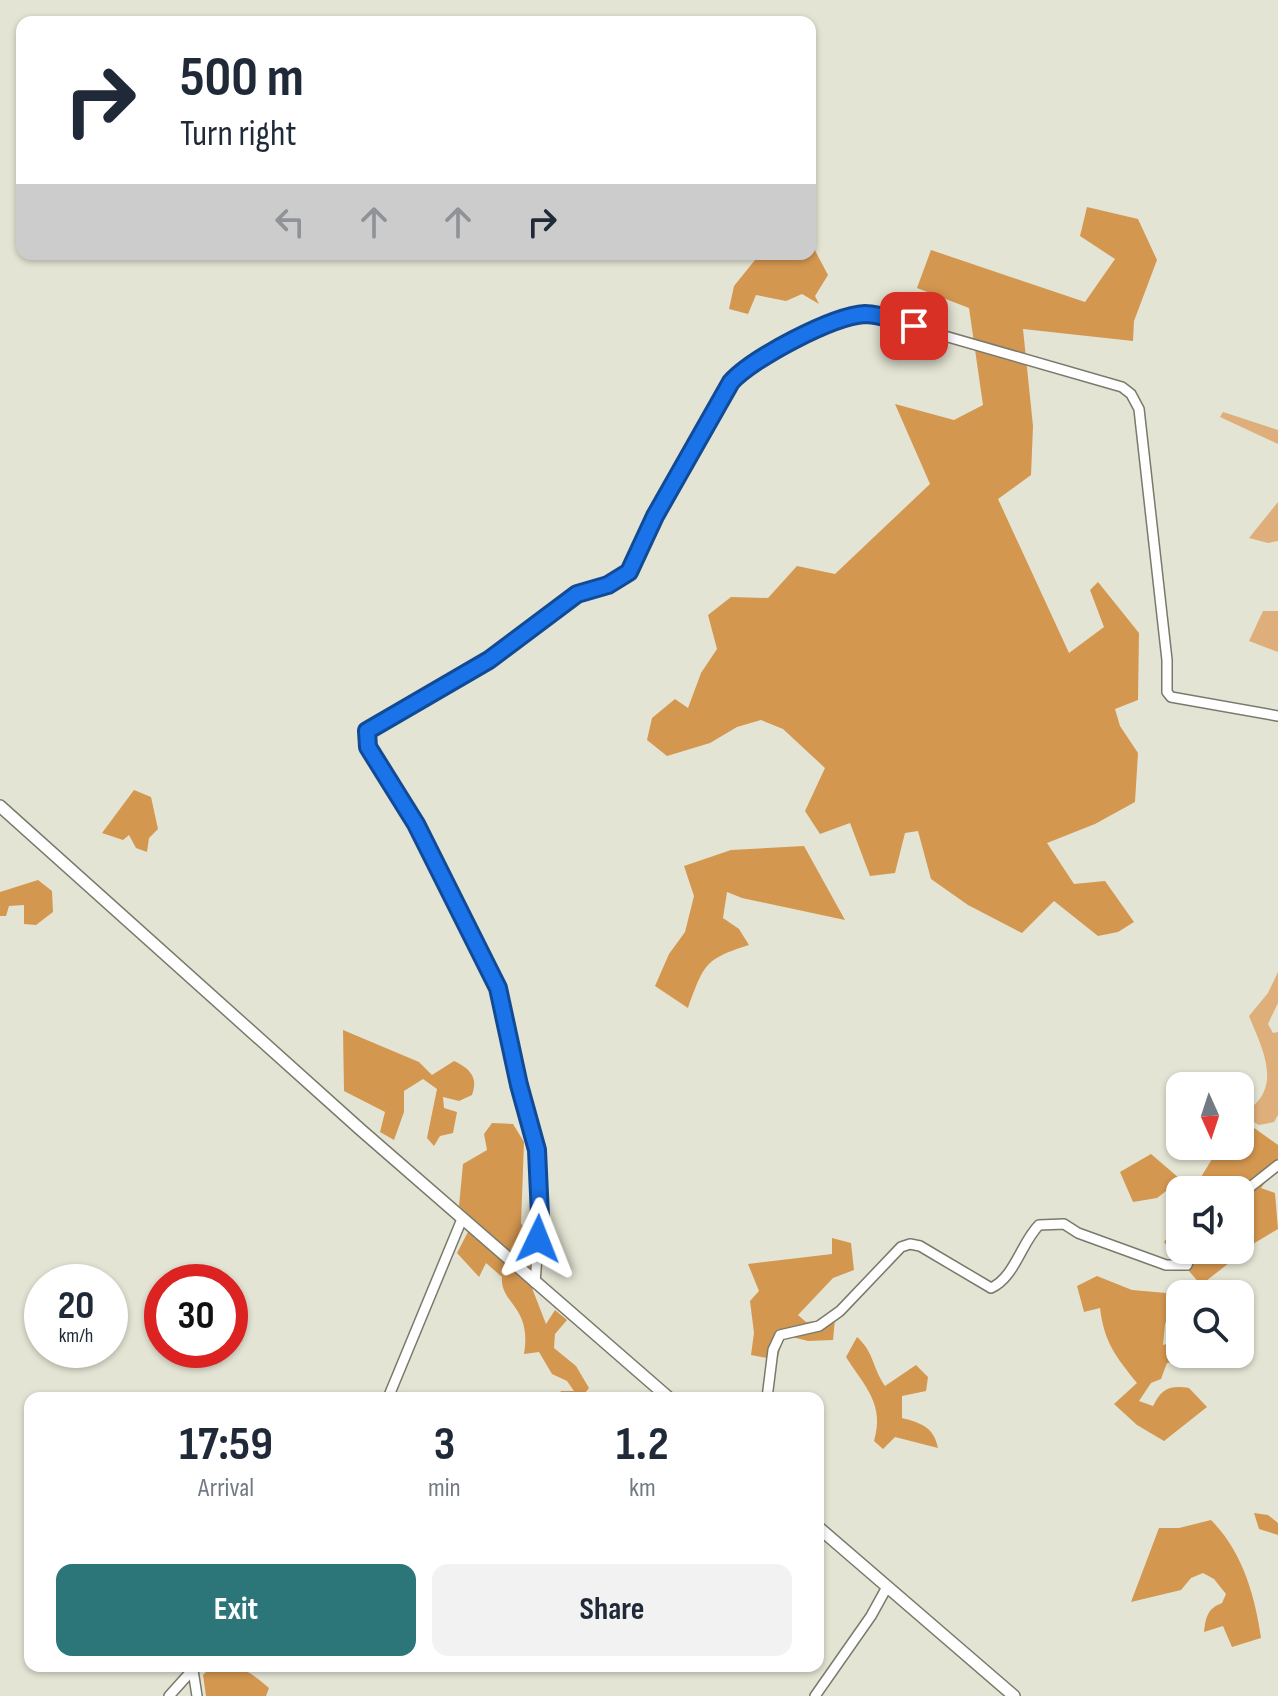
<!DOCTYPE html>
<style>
:root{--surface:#fff;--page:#f2f2f3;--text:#1f2937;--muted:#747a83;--accent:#2c767a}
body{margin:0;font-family:"Sofia Sans Condensed",sans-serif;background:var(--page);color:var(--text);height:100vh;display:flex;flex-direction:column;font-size:30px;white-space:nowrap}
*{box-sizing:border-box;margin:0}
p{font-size:26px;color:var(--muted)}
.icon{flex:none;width:44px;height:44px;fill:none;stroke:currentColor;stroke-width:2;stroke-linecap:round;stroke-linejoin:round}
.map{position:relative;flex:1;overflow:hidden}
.panel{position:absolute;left:24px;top:1392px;width:800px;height:280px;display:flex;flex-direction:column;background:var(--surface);border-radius:16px;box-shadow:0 2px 6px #0004}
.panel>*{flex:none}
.banner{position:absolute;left:16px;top:16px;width:800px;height:244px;border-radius:16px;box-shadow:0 2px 6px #0004;background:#fff;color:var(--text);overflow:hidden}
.needle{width:52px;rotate:177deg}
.buttons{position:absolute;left:1166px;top:1072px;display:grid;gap:16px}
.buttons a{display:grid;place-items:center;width:88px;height:88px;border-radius:16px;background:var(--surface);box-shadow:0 2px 6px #0004;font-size:40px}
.speed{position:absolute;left:24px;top:1264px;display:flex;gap:16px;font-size:40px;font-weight:700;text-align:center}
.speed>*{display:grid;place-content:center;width:104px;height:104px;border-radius:50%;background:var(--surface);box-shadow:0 2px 6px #0004;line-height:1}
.speed small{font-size:20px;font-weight:400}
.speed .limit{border:12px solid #d22;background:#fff;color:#111}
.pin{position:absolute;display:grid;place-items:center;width:68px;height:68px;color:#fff;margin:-34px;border-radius:16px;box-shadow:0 4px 12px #0006}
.me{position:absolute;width:88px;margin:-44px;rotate:2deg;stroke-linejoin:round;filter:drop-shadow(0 0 6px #0008)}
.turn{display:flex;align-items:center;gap:28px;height:168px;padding:0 32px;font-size:36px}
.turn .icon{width:104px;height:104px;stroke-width:2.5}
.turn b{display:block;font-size:56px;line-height:68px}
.lanes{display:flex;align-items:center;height:76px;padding:0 32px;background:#0003;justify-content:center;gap:40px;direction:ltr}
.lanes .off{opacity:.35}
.eta{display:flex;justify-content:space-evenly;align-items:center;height:136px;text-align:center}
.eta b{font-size:48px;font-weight:700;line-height:56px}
.primary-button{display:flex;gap:16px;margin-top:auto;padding:16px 32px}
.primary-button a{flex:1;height:92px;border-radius:16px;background:var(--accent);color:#fff;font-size:32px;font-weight:700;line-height:92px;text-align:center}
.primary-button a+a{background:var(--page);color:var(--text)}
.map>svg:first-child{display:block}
.green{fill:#deaf7a}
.forest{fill:#d49750}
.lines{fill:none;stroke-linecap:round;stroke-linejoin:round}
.minor-casing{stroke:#7a7a6c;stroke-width:12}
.tertiary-casing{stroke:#7a7a6c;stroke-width:14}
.minor{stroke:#fff;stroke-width:9}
.tertiary{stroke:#fff;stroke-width:11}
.route-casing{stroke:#114b97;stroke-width:20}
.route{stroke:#1a73e8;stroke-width:14}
</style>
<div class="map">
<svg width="1278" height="1696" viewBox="0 0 1278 1696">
<rect width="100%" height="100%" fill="#e4e4d4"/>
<g class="green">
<path d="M1223 412 1278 430V444L1220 417Z"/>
<path d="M1278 502V541L1268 543 1249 538Z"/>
<path d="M1263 611H1278V652L1249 641Z"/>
<path d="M1278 972V1003L1268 1024 1273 1033 1278 1032V1115L1274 1122 1259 1125 1245 1117C1249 1108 1256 1105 1261 1097 1277 1073 1258 1039 1249 1016L1268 993Z"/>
</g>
<g class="forest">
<path d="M1087 207 1138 219 1157 260 1134 321 1133 341 1023 329 1033 426 1031 475 998 499 1069 653 1104 627 1090 590 1098 582 1139 633 1138 700 1115 709 1120 726 1138 753 1135 802 1095 824 1047 843 1074 884 1105 881 1134 922 1118 932 1098 936 1054 901 1022 933 968 905 931 879 918 831 905 833 895 873 870 876 850 823 820 834 805 811 825 768 783 729 761 720 737 727 710 743 667 756 647 740 652 718 675 699 688 708 701 673 717 649 708 615 731 597 768 598 797 566 835 574 930 484 895 404 954 420 983 405 969 308 917 288 931 250 1085 302 1115 259 1080 236Z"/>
<path d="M810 241 828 275 815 296 819 304 802 294 786 301 756 295 748 314 729 309 734 286 755 260 753 254H810Z"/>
<path d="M134 790 151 797 158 829 149 838 147 852 136 848 129 835 123 840 102 833Z"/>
<path d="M804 846 845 920 742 898 727 892 723 918 739 929 749 945C704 959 704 965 688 1008L655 986 669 954 685 932 694 896 684 866 731 850Z"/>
<path d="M38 880 52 891 53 912 36 925 24 924V905L9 906 6 916H0V892Z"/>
<path d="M343 1030 419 1062 432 1075 454 1061C469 1068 479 1077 472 1095L459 1101 443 1097 444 1108 457 1112 453 1133 440 1136 434 1146 427 1138 437 1089 423 1079 404 1091V1112L394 1140 380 1132 385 1112 344 1091Z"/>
<path d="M492 1123 513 1124 524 1142 521 1224 537 1236 540 1260 529 1269 459 1206 463 1164 487 1150 484 1134Z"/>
<path d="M1250 1125 1278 1145V1164L1261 1188 1275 1193 1278 1229 1253 1244 1201 1285 1164 1242 1180 1221V1250H1240V1190H1181L1174 1185 1157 1198 1133 1202 1120 1172 1151 1154 1193 1190 1217 1151 1214 1146H1240V1127Z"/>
<path d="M469 1230 517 1267 532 1288 546 1324 555 1310 567 1320 555 1334 554 1348 576 1366 589 1388 581 1398H556L561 1391H574L567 1381 552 1374 539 1352 524 1354C526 1342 526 1331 522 1320 516 1304 500 1294 502 1277L486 1263 479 1277 457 1253Z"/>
<path d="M832 1238 851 1243 854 1270 833 1278 798 1315 806 1322 835 1319 833 1340 808 1341 784 1335 777 1360 751 1355 754 1333 750 1301 759 1291 748 1264 832 1254Z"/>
<path d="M1097 1276 1132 1290 1178 1294 1165 1324 1163 1345 1180 1340V1354H1203L1200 1365 1180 1360 1167 1363 1161 1379 1151 1383 1139 1401 1153 1406C1162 1388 1170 1385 1189 1388L1207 1407 1164 1441 1137 1425 1114 1404 1137 1383C1116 1357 1104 1342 1100 1308L1084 1312 1077 1286Z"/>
<path d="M857 1337C874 1352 872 1367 885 1386L916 1365 928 1377 926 1391 902 1396V1418C921 1423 934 1427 938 1448L895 1437 883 1449 874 1441C885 1404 865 1387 846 1357Z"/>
<path d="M1254 1513 1268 1515 1278 1523V1535L1259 1529Z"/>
<path d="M1211 1520C1242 1551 1255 1595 1261 1638L1232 1647 1223 1626 1204 1632C1206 1617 1207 1609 1222 1603L1226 1594 1214 1579 1203 1573 1191 1578 1181 1590 1131 1602 1159 1528H1179Z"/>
<path d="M212 1666C241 1666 247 1669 269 1688L266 1696H206L203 1675Z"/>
</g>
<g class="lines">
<defs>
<g id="minor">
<path d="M1240 1195 1278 1165"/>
<path d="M535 1283 540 1216 537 1150 519 1085 498 988 416 824 368 747 366 735 369 729 489 660 577 594 608 585 629 572 655 516 731 382C758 352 828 321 868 314L1122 387 1131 394 1139 409 1167 660V692L1171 697 1278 716"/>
<path d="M388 1398 462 1219"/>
<path d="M767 1398 773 1350 780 1335 819 1326 840 1311 901 1247 910 1244 920 1246 991 1288C1015 1277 1021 1243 1039 1225L1064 1224 1078 1233 1166 1265H1187L1192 1250"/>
<path d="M193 1670 197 1696"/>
<path d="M169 1696 196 1666"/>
<path d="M815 1696 871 1616 887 1587"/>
</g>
<g id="tertiary">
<path d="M0 806 361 1130 669 1398"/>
<path d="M818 1527 1014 1696"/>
</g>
</defs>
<use href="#minor" class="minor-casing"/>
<use href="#tertiary" class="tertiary-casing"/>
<use href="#minor" class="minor"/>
<use href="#tertiary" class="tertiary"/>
</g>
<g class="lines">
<defs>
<path id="route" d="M538 1239 540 1216 537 1150 519 1085 498 988 416 824 368 747 367 731 489 660 577 594 608 585 629 572 655 516 731 382C753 358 832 316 865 314 881 314 899 322 914 326"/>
</defs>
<use href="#route" class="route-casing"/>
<use href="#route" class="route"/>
</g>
</svg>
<div class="buttons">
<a><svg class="needle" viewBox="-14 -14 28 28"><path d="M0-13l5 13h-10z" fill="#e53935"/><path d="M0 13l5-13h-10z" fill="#747a83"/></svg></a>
<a><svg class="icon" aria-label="sound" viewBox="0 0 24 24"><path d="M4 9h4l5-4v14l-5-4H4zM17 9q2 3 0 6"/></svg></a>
<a><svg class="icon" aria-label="search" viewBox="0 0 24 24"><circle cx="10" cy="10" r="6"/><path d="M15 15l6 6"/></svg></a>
</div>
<div class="speed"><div>20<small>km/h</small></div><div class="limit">30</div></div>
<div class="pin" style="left:914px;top:326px;background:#d93025"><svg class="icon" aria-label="arrive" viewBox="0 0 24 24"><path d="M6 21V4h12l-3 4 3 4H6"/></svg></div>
<svg class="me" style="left:538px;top:1239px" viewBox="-20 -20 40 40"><path d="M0-17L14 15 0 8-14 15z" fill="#1a73e8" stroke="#fff" stroke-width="4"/></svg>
<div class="banner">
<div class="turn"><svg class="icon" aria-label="right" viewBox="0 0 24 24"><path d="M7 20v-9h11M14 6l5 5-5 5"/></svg><div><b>500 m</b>Turn right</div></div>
<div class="lanes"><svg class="icon off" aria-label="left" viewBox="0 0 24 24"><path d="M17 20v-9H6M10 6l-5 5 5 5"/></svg><svg class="icon off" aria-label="ahead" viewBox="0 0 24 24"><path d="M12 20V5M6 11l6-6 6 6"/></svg><svg class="icon off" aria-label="ahead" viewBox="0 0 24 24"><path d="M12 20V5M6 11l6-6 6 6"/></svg><svg class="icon" aria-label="right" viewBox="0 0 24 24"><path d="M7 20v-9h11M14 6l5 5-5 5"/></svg></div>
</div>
<section class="panel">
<div class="eta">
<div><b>17:59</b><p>Arrival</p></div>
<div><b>3</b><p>min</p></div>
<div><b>1.2</b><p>km</p></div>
</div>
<div class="primary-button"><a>Exit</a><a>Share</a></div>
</section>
</div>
